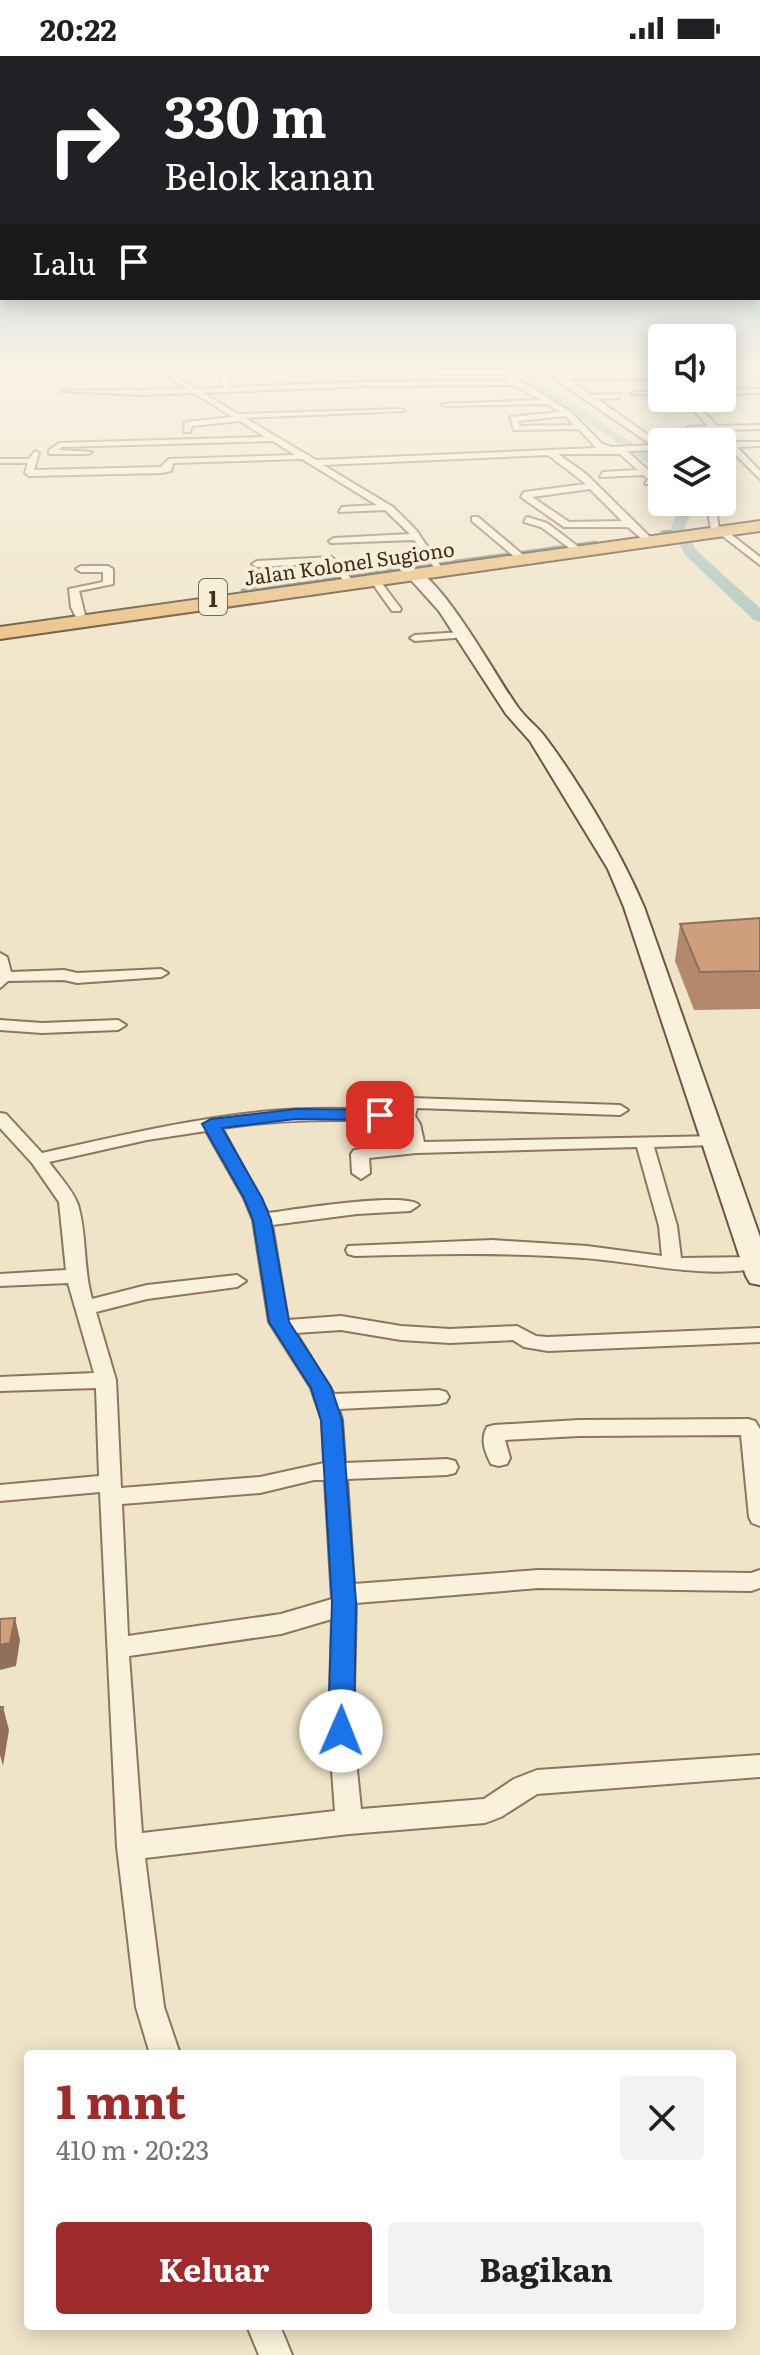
<!DOCTYPE html>
<html lang="id">
<meta charset="utf-8">
<style>
:root{--surface:#fff;--page:#f2f2f2;--text:#202124;--muted:#757577;--accent:#9e2a2b}
body{margin:0;font-family:Literata,serif;background:var(--page);color:var(--text);height:100vh;display:flex;flex-direction:column;font-size:30px;white-space:nowrap}
*{box-sizing:border-box;margin:0}
p{font-size:26px;color:var(--muted)}
.icon{flex:none;width:44px;height:44px;fill:none;stroke:currentColor;stroke-width:2;stroke-linecap:round;stroke-linejoin:round}
.map{position:relative;flex:1;overflow:hidden}
.details{position:absolute;left:24px;top:1994px;width:712px;height:280px;display:flex;flex-direction:column;background:var(--surface);border-radius:8px;box-shadow:0 4px 20px #0003}
.details>*{flex:none}
.banner{position:absolute;left:0px;top:0px;width:760px;height:244px;box-shadow:0 4px 20px #0003;background:#202124;color:#fff;overflow:hidden}
.tools{position:absolute;left:648px;top:268px;display:grid;gap:16px}
.tools a{display:grid;place-items:center;width:88px;height:88px;border-radius:8px;background:var(--surface);box-shadow:0 4px 20px #0003;font-size:40px}
.pin{position:absolute;display:grid;place-items:center;width:68px;height:68px;color:#fff;margin:-34px;border-radius:16px;box-shadow:0 4px 12px #0006}
.me{position:absolute;width:88px;margin:-44px;rotate:1deg;stroke-linejoin:round;filter:drop-shadow(0 0 6px #0008)}
.turn{display:flex;align-items:center;gap:28px;height:168px;padding:0 32px;font-size:36px}
.turn .icon{width:104px;height:104px;stroke-width:2.5}
.turn b{display:block;font-size:56px;line-height:68px}
.then{display:flex;align-items:center;height:76px;padding:0 32px;background:#0003;gap:16px;font-size:30px}
.round{display:grid;place-items:center;flex:none;width:84px;height:84px;border-radius:8px;background:var(--page)}
.head{display:flex;align-items:center;justify-content:space-between;height:136px;padding:0 32px}
h1{font-size:48px;font-weight:700;line-height:60px;color:var(--accent)}
.action{display:flex;gap:16px;margin-top:auto;padding:16px 32px}
.action a{flex:1;height:92px;border-radius:8px;background:var(--accent);color:#fff;font-size:32px;font-weight:700;line-height:92px;text-align:center}
.action a+a{background:var(--page);color:var(--text)}
.status{display:flex;justify-content:space-between;align-items:center;height:56px;padding:0 40px;background:var(--surface);direction:ltr}
.status svg{height:22px;fill:currentColor}
.map>svg:first-child{display:block}
.lines{fill:none;stroke-linecap:round;stroke-linejoin:round}
.stream{stroke:#6f938a;stroke-width:3}
.river{fill:#a9c4bc;fill-rule:evenodd}
.minor-casing{stroke:#8d765c;stroke-width:4}
.secondary-casing{stroke:#6f573f;stroke-width:4}
.trunk-casing{stroke:#5b4430;stroke-width:4}
.minor{fill:#faf1dc;fill-rule:evenodd}
.secondary{fill:#faf1dc;fill-rule:evenodd}
.trunk{fill:#eabe7c;fill-rule:evenodd}
.wall{fill:#b2896c}
.shaded-wall{fill:#916f58}
.building{fill:#cf9f7d;stroke:#916f58;stroke-width:2}
.route{fill:#1a73e8;stroke:#114b97;stroke-width:2}
.labels{text-anchor:middle;dominant-baseline:central;stroke-width:8;stroke-linejoin:round;paint-order:stroke}
.far-street-label{font-size:20px;fill:#3d2e20;stroke:#f7eed8}
.shield{fill:#f7eed8;stroke:#756857;stroke-width:2}
.shield-label{font-size:22px;font-weight:bold;fill:#3d2e20}
</style>
<div class="status"><b>20:22</b><svg viewBox="0 0 49 12"><path d="M0 12V9h3v3zM5 12V6h3v6zM10 12V3h3v9zM15 12V0h3v12zM26 1h20v11H26zM47 4h2v5h-2z"/></svg></div>
<div class="map">
<svg width="760" height="2299" viewBox="0 0 760 2299">
<rect width="100%" height="100%" fill="#f0e4c8"/>
<g class="lines">
<g class="stream">
<path d="M662 476 680 474"/>
<path d="M242 534 596 486"/>
</g>
<g class="river">
<path d="M520 310H531L538 324 662 407V417L530 328Z"/>
<path d="M679 446H693L694 451 685 471 696 494 760 552V566L754 564 685 499 671 471 680 451Z"/>
</g>
<defs>
<g id="minor">
<path d="M151 310H160L196 333 223 332 219 310H226L230 331 367 326 510 325 503 318H440L429 310 442 314H508L520 325 571 356 602 388 612 391 652 389 555 323 543 310H551L563 319 662 318V322L569 323 591 339 621 338 618 342 597 343 662 389 661 394 627 395 659 424V428H645L648 423 643 419 600 421 603 416 638 414 620 398H558L586 418 651 482 643 484 628 471H564L521 441 524 436 586 428 548 399 323 409 393 451 416 474 444 515 439 518 414 484 331 487 329 485 334 482 410 478 385 454 339 456 342 451 377 449 302 403 173 407 171 415 161 417 29 420 25 417 28 407H0V403H29L35 395 39 397 34 414 161 411 169 403 295 399 273 385 61 391 59 394 92 396 88 398H49V394L59 387 265 381 240 365 192 370 190 376H184L185 366 233 361 194 337 142 339 60 335 187 333ZM515 329 540 344 441 348 445 350 547 348 560 356 510 361 514 374 579 373 596 392 316 404 245 362 405 355 401 353 238 358 203 337 367 330ZM566 360 574 369 520 370 518 365ZM590 433 622 465 569 466 532 441Z"/>
<path d="M760 315V319L722 320V316Z"/>
<path d="M760 333V337L722 338V334Z"/>
<path d="M662 335V339L631 338 635 336Z"/>
<path d="M682 342H690L717 370 760 369V373L721 374 733 386H760V390L737 391 760 415V423L728 391H722L724 387 713 375H685L688 371 708 370Z"/>
<path d="M707 446H715L719 473H724L760 501V509L716 475H711Z"/>
<path d="M472 461H478L522 498V502H516L472 465Z"/>
<path d="M527 461 547 467 580 492 572 494 541 471 524 466Z"/>
<path d="M332 501 350 521V525H344L329 507 257 511 252 508 257 505Z"/>
<path d="M108 510 113 513V528L79 535 85 559 76 561 71 551 69 533 103 526V516H81L76 513 81 510Z"/>
<path d="M372 522H378L401 553 400 555H392L370 524Z"/>
<path d="M463 576 468 579 467 581 415 585 410 582 415 579Z"/>
<path d="M0 897 7 901 11 916 64 914 77 917 161 913 168 917 161 921 77 927 64 924 8 925 0 932Z"/>
<path d="M0 964 42 967 118 964 126 969 118 974 42 977 0 974Z"/>
<path d="M410 1042 620 1049 628 1054 620 1059 417 1052 415 1060 420 1068 424 1086 719 1080 722 1084 713 1089 654 1091 677 1170 681 1202 756 1201 760 1202V1212C701 1223 641 1206 583 1202 506 1196 431 1198 355 1200L348 1198 346 1194 348 1190 492 1184 587 1190 662 1200 659 1170 637 1091 416 1097 369 1102 370 1117 361 1123 352 1117 351 1098 354 1094 407 1088 402 1065C340 1063 283 1063 222 1072L268 1157C292 1154 407 1135 419 1149L410 1155 357 1158 272 1169 288 1264 341 1260 401 1270 450 1273 517 1270 536 1280 548 1281 760 1272V1286L548 1295 524 1291 513 1284 450 1287 401 1284 341 1274 296 1277 334 1338 439 1334 446 1336 449 1341 446 1346 439 1348 339 1353 342 1364 345 1407 447 1403 455 1405 458 1411 455 1417 447 1419 347 1423 354 1528 539 1514 751 1517 760 1514V1532L751 1535 539 1532 356 1547 353 1675 361 1753 484 1743 514 1723 537 1714 760 1699V1721L537 1738 501 1761 485 1767 349 1778 145 1802 164 1951 180 1998H150L136 1951 117 1791 100 1436 0 1445V1429L99 1420 96 1332 0 1335V1321L94 1317 68 1227 0 1230V1218L66 1214 59 1146 32 1107 0 1072V1057L6 1058 42 1097C118 1080 194 1062 271 1055 314 1051 357 1053 400 1055L404 1043ZM206 1075 244 1142 253 1164 269 1266 311 1332 322 1364 324 1407 260 1421 121 1432 116 1324 96 1256 147 1243 237 1231 246 1225 237 1219 147 1229 92 1243C83 1212 87 1179 78 1149 73 1134 58 1119 49 1106L147 1084ZM314 1424H325L332 1543 281 1558 128 1580 122 1448 260 1437ZM332 1563 329 1675 335 1755 142 1777 129 1600 281 1578Z"/>
<path d="M748 1363 755 1365 760 1373V1470L752 1467 749 1461 741 1379 579 1380 505 1384 510 1402 507 1408 499 1410 491 1408C485 1396 480 1384 487 1371L494 1369 579 1364Z"/>
<path d="M247 2270H280L292 2299H259Z"/>
</g>
<path id="secondary" d="M409 510C443 521 494 618 517 650 525 662 537 670 545 681 581 729 621 797 644 851L760 1181V1229L750 1227 746 1220 624 851 608 813 530 685 506 658 439 555 402 514Z"/>
<path id="trunk" d="M760 465V475L0 583V571Z"/>
</defs>
<use href="#minor" class="minor-casing"/>
<use href="#secondary" class="secondary-casing"/>
<use href="#trunk" class="trunk-casing"/>
<use href="#minor" class="minor"/>
<use href="#secondary" class="secondary"/>
<use href="#trunk" class="trunk"/>
</g>
<path class="wall" d="M760 862V953L694 954 675 905 680 868Z"/>
<g class="shaded-wall">
<path d="M15 1562 20 1584 16 1610 0 1614V1589Z"/>
<path d="M3 1651 9 1674 3 1710 0 1699V1668Z"/>
</g>
<g class="building">
<path d="M760 862V915L700 916 680 868Z"/>
<path d="M15 1562 10 1587 0 1589V1563Z"/>
<path d="M0 1651H3L0 1668Z"/>
</g>
<linearGradient id="sky" x2="0" y2="1"><stop stop-color="#8fbad6"/><stop offset="0.49" stop-color="#f8f3e6"/><stop offset="1" stop-color="#f8f3e6" stop-opacity="0"/></linearGradient>
<rect width="760" height="632" fill="url(#sky)"/>
<path class="route" d="M296 1053 380 1054 388 1059 380 1064 296 1063 222 1072 262 1142 271 1164 289 1266 331 1331 342 1364 356 1546 354 1675 350 1683 341 1686 332 1683 328 1675 332 1546 321 1364 311 1332 269 1266 253 1164 244 1142 202 1068 211 1063Z"/>
<g class="labels">
<g class="far-street-label">
<text transform="translate(349 506) rotate(-8)">Jalan Kolonel Sugiono</text>
</g>
<rect class="shield" x="199" y="523" width="28" height="36" rx="6"/>
<g class="shield-label">
<text x="213" y="541">1</text>
</g>
</g>
</svg>
<div class="tools">
<a><svg class="icon" aria-label="sound" viewBox="0 0 24 24"><path d="M4 9h4l5-4v14l-5-4H4zM17 9q2 3 0 6"/></svg></a>
<a><svg class="icon" aria-label="layers" viewBox="0 0 24 24"><path d="M12 4l9 5-9 5-9-5zM3 14l9 5 9-5"/></svg></a>
</div>
<div class="pin" style="left:380px;top:1059px;background:#d93025"><svg class="icon" aria-label="arrive" viewBox="0 0 24 24"><path d="M6 21V4h12l-3 4 3 4H6"/></svg></div>
<svg class="me" style="left:341px;top:1675px" viewBox="-20 -20 40 40"><circle r="19" fill="#fff"/><path d="M0-13L10 11 0 6-10 11z" fill="#1a73e8"/></svg>
<div class="banner">
<div class="turn"><svg class="icon" aria-label="right" viewBox="0 0 24 24"><path d="M7 20v-9h11M14 6l5 5-5 5"/></svg><div><b>330 m</b>Belok kanan</div></div>
<div class="then">Lalu<svg class="icon" aria-label="arrive" viewBox="0 0 24 24"><path d="M6 21V4h12l-3 4 3 4H6"/></svg></div>
</div>
<section class="details">
<div class="head"><div><h1>1 mnt</h1><p>410 m · 20:23</p></div><a class="round"><svg class="icon" aria-label="close" viewBox="0 0 24 24"><path d="M6 6l12 12M18 6L6 18"/></svg></a></div>
<div class="action"><a>Keluar</a><a>Bagikan</a></div>
</section>
</div>
